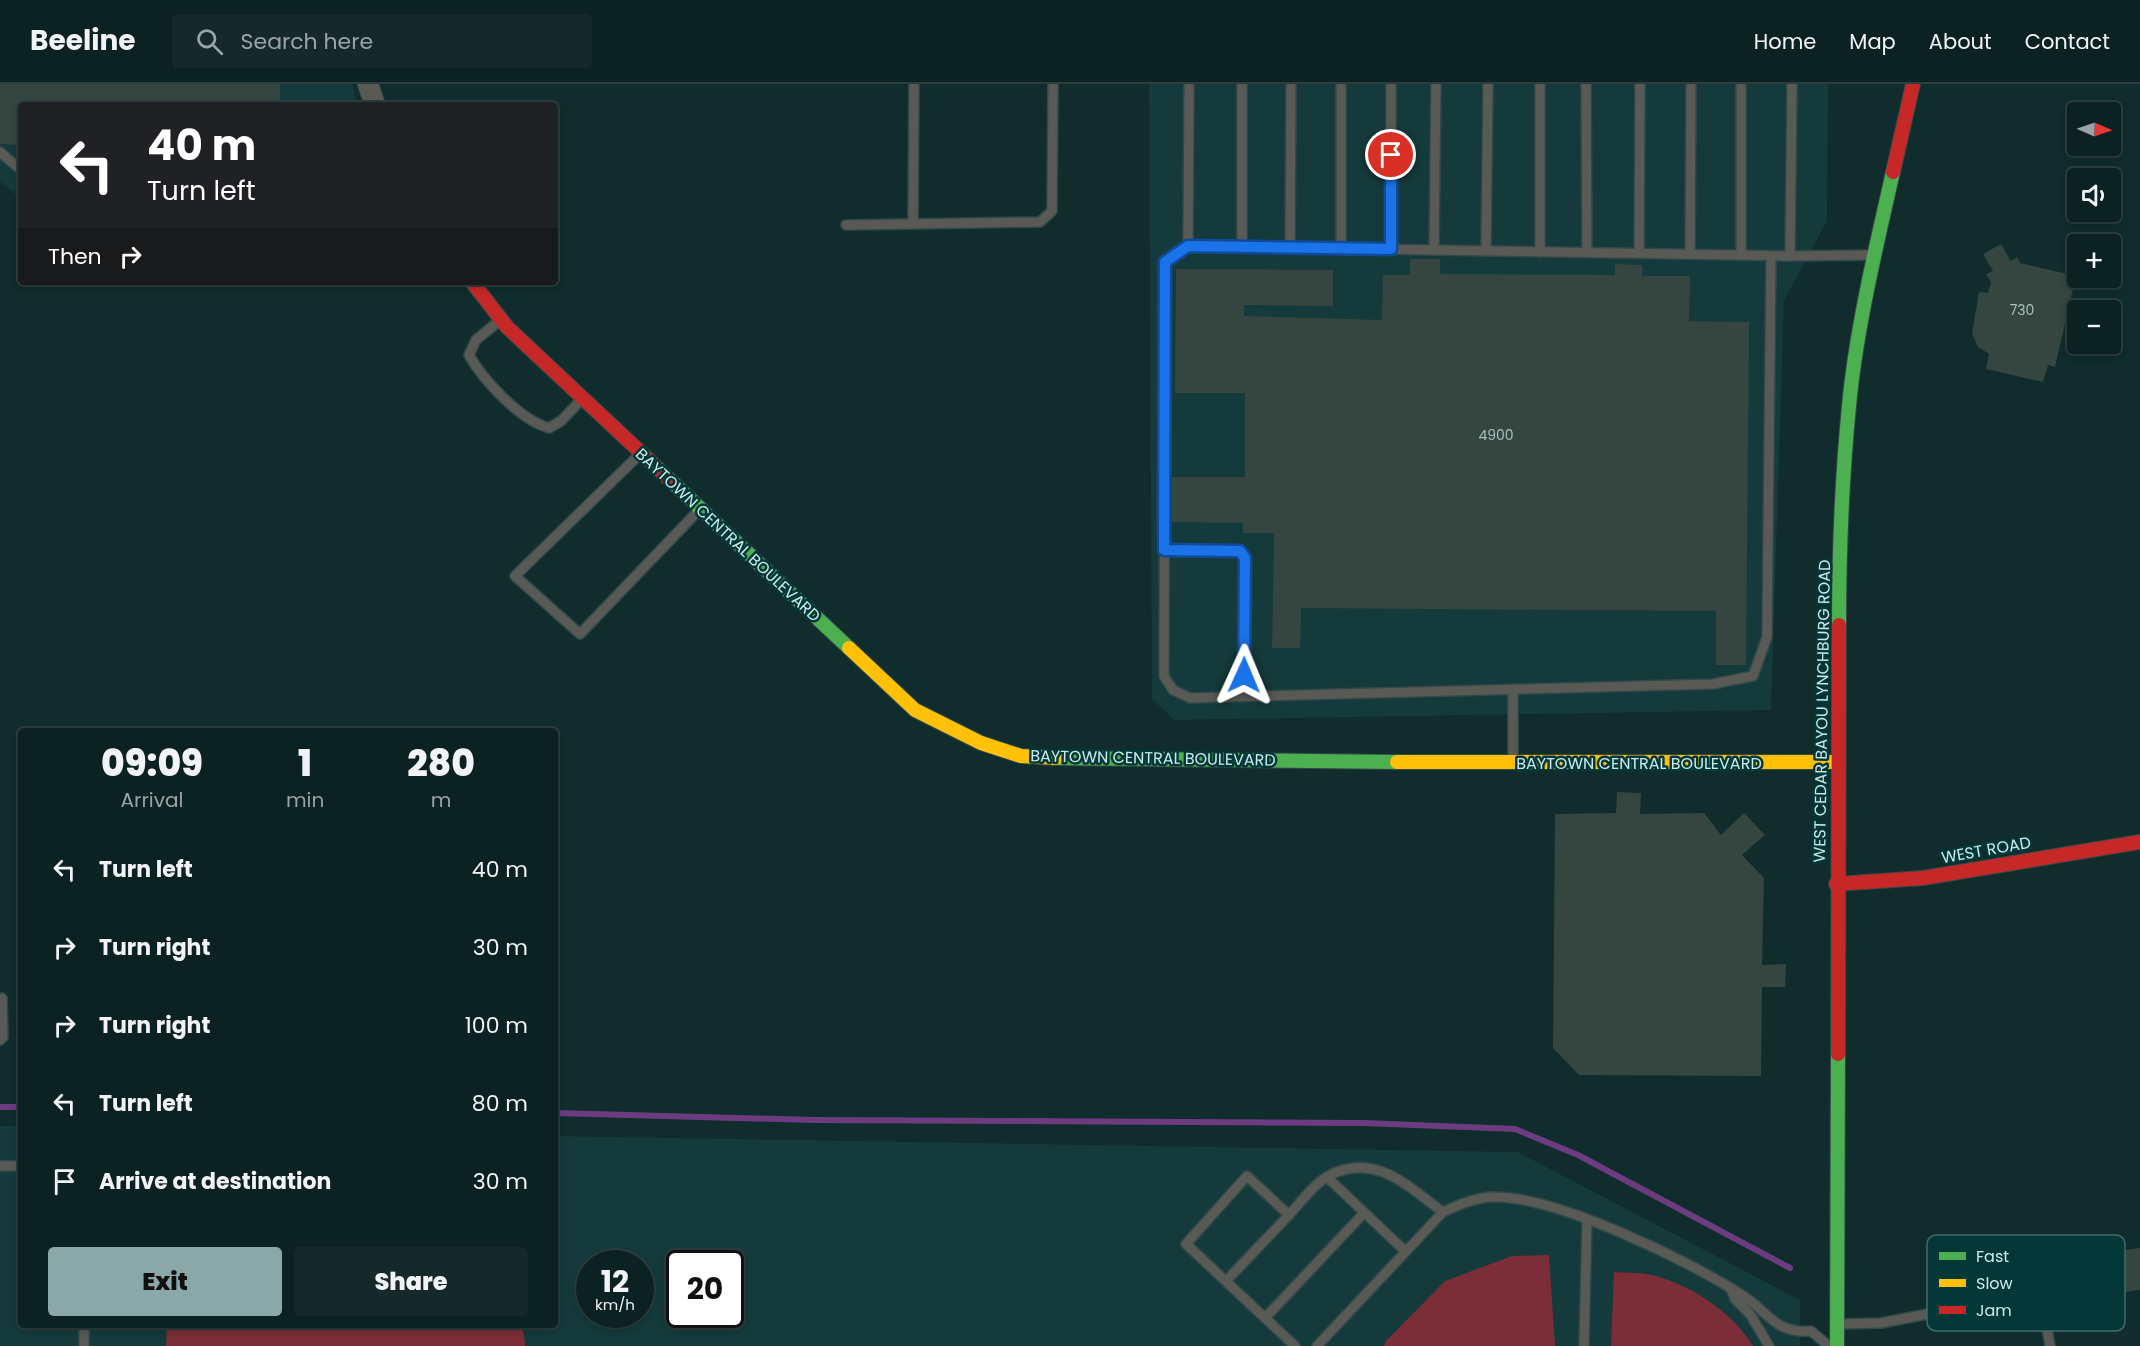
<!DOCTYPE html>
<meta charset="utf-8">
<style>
:root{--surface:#0c2121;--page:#15292a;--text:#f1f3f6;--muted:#9aa3a5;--line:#2c3e3f;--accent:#8aa8a8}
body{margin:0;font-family:Poppins,sans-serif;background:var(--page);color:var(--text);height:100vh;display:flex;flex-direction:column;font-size:22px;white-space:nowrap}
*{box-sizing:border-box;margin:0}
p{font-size:20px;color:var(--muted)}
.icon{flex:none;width:33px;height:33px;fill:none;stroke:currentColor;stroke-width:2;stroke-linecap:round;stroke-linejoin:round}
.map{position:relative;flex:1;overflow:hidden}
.drawer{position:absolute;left:18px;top:644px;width:540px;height:600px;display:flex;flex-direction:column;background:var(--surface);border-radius:6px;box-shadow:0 3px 9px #0003,0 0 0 2px var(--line)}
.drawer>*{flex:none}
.guide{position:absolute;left:18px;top:18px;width:540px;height:183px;border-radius:6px;box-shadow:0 3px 9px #0003,0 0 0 2px var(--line);background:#202124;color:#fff;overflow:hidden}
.needle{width:39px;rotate:92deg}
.controls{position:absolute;left:2067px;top:18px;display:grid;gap:12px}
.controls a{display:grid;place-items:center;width:54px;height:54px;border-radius:6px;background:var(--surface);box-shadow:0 3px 9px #0003,0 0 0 2px var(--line);font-size:30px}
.speed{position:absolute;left:576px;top:1166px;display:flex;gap:12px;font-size:30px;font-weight:700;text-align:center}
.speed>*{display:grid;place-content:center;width:78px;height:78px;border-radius:50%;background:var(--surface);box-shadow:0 3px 9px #0003,0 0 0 2px var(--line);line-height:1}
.speed small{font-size:15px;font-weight:400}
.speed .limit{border:3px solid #111;border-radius:9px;background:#fff;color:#111}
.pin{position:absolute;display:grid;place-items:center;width:51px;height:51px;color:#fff;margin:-26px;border:3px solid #fff;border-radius:50%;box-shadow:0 2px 6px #0007}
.me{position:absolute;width:66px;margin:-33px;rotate:1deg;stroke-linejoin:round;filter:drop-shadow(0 0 4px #0008)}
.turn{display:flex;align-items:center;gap:21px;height:126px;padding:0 30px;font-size:27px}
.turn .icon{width:78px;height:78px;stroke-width:2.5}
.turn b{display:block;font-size:42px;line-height:51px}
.then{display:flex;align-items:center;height:57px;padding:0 30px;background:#0003;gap:12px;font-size:22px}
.eta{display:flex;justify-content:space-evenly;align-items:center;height:102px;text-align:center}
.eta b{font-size:36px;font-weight:800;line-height:42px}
.action{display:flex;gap:12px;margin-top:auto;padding:12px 30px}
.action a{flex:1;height:69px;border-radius:6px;background:var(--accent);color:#111;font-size:24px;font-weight:800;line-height:69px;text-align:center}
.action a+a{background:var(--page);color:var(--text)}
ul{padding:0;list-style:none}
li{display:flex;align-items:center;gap:18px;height:78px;padding:0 30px}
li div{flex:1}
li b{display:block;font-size:22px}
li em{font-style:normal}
header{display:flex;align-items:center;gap:36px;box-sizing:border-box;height:84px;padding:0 30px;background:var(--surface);border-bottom:2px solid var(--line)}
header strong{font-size:28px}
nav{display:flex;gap:33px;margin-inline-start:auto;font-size:21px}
.search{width:420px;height:54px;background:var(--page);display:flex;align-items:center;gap:15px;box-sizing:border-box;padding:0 21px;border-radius:6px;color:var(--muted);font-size:22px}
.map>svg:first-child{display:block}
.built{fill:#143a3b;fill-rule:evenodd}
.green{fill:#7b2e37}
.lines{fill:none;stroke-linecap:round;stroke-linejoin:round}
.stream{stroke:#6d3c80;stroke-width:6}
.building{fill:#34463f}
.lane-casing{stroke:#314848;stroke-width:12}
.street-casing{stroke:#314848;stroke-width:22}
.fast-casing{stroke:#314848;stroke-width:16}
.slow-casing{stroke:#314848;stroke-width:16}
.jam-casing{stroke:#314848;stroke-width:16}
.lane{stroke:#595a55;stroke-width:9}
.street{stroke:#595a55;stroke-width:20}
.fast{stroke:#4caf50;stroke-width:14}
.slow{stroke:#ffc107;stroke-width:14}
.jam{stroke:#c62828;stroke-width:14}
.route-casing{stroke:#114b97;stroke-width:15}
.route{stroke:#1a73e8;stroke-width:10}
.labels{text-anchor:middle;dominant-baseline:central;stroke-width:5;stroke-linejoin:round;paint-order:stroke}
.number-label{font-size:14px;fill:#a6c1bf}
.street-label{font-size:16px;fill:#cceaea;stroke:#043738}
.key{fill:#043738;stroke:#406d6d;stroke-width:1.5}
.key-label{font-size:16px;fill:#cceaea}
</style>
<header>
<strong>Beeline</strong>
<div class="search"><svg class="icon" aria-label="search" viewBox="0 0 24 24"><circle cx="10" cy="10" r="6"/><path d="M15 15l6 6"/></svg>Search here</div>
<nav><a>Home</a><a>Map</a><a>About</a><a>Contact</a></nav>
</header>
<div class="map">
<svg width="2140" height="1262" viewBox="0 0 2140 1262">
<rect width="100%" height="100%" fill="#102c2c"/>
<g class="built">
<path d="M0 0H352L358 21H21V114L0 98Z"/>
<path d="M1149 0H1828L1827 137 1784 216 1771 626 1174 636 1152 615Z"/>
<path d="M0 1042H21V1240H555V1052L1518 1068 1800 1216V1262H0ZM590 1179H640V1230H590ZM680 1179H730V1230H680Z"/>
</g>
<g class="green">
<path d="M1549 1171 1555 1262H1384L1386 1257 1445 1197 1512 1172Z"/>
<path d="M1614 1188C1625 1189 1636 1188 1647 1190 1687 1198 1732 1227 1753 1262H1611Z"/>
<path d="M167 1241H522L525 1259V1262H166Z"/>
</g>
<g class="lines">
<g class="stream">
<path d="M0 1023H21"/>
<path d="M555 1029 813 1036 1364 1039 1515 1045 1578 1071 1790 1184"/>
</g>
</g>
<g class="building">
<path d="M0 0H280V21H21V61L0 60Z"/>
<path d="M2001 160 2011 177 2017 173 2020 179 2076 192 2055 283 2048 281 2043 298 1986 285 1989 270 1978 263 1972 250 1979 208 1988 209 1991 198 1986 190 1993 187 1983 170Z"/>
<path d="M1410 175H1440V190L1615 191V180L1642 181V192H1690L1689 237 1749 238 1746 581H1716V527L1301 524 1300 564H1272L1274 449H1243V439L1172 438V393H1245V309H1175L1176 185 1333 186V222L1244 221V232L1382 236 1383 191H1410Z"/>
<path d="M1617 708 1641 709 1640 730 1704 729 1721 751 1744 729 1765 751 1742 771 1764 794 1762 881 1786 880 1785 903H1762L1761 992 1579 991 1553 964 1555 730 1616 729Z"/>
<path d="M2140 1164V1206L2117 1209 2112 1168Z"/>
</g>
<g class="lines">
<defs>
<g id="lane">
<path d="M1189 0 1188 162 1790 172 1792 0"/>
<path d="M1391 0V165"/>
<path d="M1586 0 1587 168"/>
<path d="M0 68 21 86"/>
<path d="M913 140 914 0"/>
<path d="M846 141 1040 138 1052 127 1053 0"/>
<path d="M1188 162 1165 179 1164 592 1173 606 1190 614 1713 600 1753 592 1767 553 1771 172"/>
<path d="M1242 162V0"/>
<path d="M1290 163 1291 0"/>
<path d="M1341 164V0"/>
<path d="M1434 166 1436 0"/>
<path d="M1486 167 1488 0"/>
<path d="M1540 168V0"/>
<path d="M1639 169 1640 0"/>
<path d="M1690 170 1691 0"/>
<path d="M1741 171V0"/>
<path d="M1790 172 1872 171"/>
<path d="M499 237 476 256 469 271C483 296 520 336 549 344L561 337 580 317"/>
<path d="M639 371 515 492 580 550 699 426"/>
<path d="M1164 466 1240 467 1245 474 1244 612"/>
<path d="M1513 605V678"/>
<path d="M0 956 3 953 2 914"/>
<path d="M0 1082H21"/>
<path d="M1327 1093 1405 1167"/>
<path d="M1443 1128C1458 1121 1474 1114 1491 1113 1553 1110 1692 1178 1745 1213 1770 1230 1776 1250 1811 1247L1829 1262"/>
<path d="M1226 1197 1289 1131"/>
<path d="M1731 1205 1735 1215 1750 1230 1769 1262"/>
<path d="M1265 1234 1364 1129"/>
<path d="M1840 1240 1881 1239 2041 1208 2050 1262"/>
<path d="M84 1262V1240"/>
<path d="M1295 1262 1186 1160 1247 1092 1289 1131C1300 1119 1314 1100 1328 1092 1376 1067 1408 1103 1443 1128L1317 1262"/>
<path d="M1584 1262 1587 1137"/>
</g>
<path id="street" d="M368 0 375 21"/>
<g id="fast">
<path d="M669 395 849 564"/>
<path d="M1839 541C1839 468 1842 394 1849 322 1856 246 1876 163 1893 88"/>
<path d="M1056 674 1397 678"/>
<path d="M1837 1262 1838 970"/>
</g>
<g id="slow">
<path d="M849 564 915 626 981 659 1021 672 1056 674"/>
<path d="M1397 678H1838"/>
</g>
<g id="jam">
<path d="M1893 88 1913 0"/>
<path d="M472 198 507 243 669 395"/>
<path d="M1836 800 1923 794 2140 758"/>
<path d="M1838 970 1839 541"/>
</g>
</defs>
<use href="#lane" class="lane-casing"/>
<use href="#street" class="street-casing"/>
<use href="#fast" class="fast-casing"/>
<use href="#slow" class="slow-casing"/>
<use href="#jam" class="jam-casing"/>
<use href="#lane" class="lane"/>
<use href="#street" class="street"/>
<use href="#fast" class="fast"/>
<use href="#slow" class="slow"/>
<use href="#jam" class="jam"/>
</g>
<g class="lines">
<defs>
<path id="route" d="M1244 591 1245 474 1240 467 1164 466 1165 178 1188 162 1391 165V71"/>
</defs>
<use href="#route" class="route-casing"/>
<use href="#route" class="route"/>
</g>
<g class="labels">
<g class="number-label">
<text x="2022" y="226">730</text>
<text x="1496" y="351">4900</text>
</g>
<g class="street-label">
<text transform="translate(728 451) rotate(43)">BAYTOWN CENTRAL BOULEVARD</text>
<text transform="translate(1822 627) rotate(-89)">WEST CEDAR BAYOU LYNCHBURG ROAD</text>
<text transform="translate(1153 674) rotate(1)">BAYTOWN CENTRAL BOULEVARD</text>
<text x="1639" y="679">BAYTOWN CENTRAL BOULEVARD</text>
<text transform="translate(1986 766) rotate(-10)">WEST ROAD</text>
</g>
</g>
<rect x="1927" y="1151" width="198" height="96" rx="9" class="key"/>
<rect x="1939" y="1168" width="27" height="8" fill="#4caf50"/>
<rect x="1939" y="1195" width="27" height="8" fill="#ffc107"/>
<rect x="1939" y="1222" width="27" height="8" fill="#c62828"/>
<g class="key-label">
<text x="1976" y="1178">Fast</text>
<text x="1976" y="1205">Slow</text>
<text x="1976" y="1232">Jam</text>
</g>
</svg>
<div class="controls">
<a><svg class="needle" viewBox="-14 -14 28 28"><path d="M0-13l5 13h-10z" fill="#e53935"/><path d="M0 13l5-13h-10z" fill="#9aa3a5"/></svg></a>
<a><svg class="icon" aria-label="sound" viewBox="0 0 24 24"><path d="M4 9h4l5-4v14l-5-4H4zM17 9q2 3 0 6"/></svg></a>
<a>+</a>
<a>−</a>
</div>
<div class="speed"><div>12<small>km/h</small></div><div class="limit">20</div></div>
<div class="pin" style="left:1391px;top:71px;background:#d93025"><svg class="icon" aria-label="arrive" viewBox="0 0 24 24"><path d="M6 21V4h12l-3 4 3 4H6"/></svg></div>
<svg class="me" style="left:1244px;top:591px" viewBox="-20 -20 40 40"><path d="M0-17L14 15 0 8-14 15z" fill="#1a73e8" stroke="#fff" stroke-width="4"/></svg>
<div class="guide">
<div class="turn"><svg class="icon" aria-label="left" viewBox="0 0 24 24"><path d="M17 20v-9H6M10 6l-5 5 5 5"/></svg><div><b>40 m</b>Turn left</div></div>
<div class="then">Then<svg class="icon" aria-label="right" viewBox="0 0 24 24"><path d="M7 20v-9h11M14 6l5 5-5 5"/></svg></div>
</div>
<section class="drawer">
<div class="eta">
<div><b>09:09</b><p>Arrival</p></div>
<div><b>1</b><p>min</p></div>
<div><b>280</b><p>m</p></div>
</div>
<ul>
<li><svg class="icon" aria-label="left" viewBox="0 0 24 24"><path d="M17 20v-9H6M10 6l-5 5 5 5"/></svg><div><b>Turn left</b></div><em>40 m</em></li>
<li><svg class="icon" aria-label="right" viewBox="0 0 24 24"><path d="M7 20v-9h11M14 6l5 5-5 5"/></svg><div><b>Turn right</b></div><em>30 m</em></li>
<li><svg class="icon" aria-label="right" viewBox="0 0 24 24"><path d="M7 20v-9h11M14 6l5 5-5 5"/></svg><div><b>Turn right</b></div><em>100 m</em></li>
<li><svg class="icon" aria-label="left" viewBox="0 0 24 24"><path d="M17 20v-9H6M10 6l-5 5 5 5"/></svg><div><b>Turn left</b></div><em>80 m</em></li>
<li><svg class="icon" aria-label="arrive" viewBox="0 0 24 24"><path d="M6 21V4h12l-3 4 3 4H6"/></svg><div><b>Arrive at destination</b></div><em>30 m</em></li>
</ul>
<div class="action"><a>Exit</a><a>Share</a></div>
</section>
</div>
